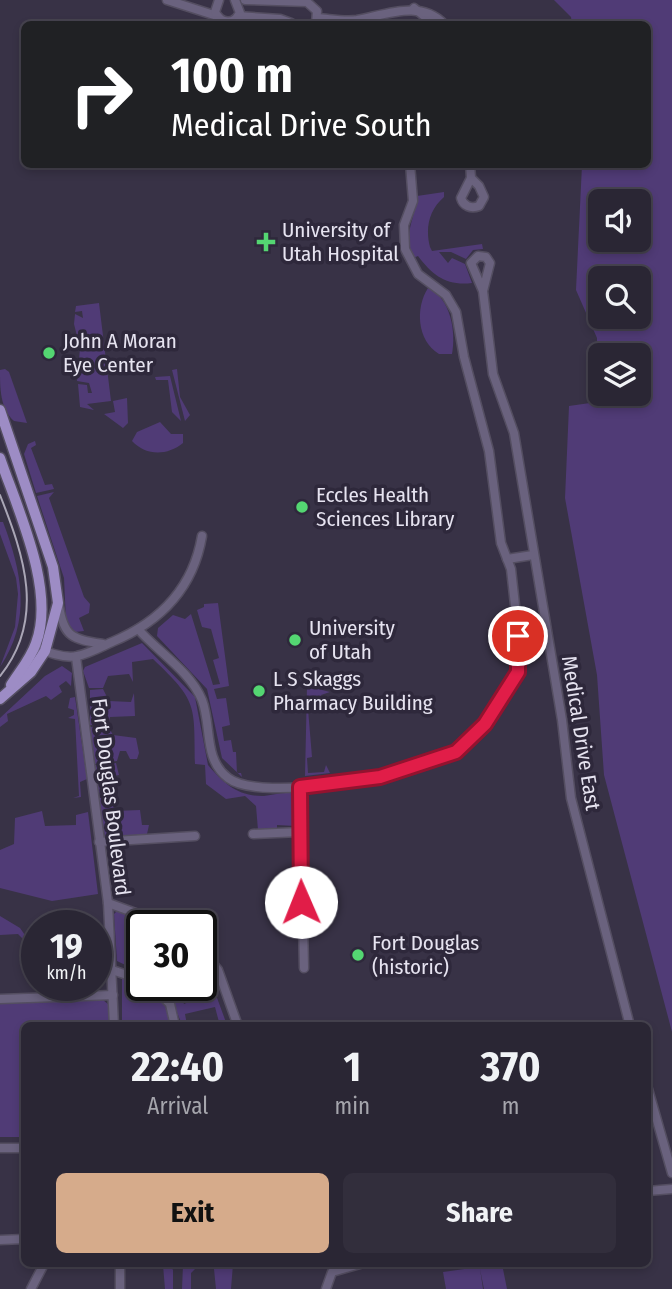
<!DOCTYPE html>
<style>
:root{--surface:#2a2634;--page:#322e3c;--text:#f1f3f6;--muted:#a5a5ac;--line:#46434f;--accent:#d6ab8b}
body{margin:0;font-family:"Fira Sans Condensed",sans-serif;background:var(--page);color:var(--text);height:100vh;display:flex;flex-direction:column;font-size:26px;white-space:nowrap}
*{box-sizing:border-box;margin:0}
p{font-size:23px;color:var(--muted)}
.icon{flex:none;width:38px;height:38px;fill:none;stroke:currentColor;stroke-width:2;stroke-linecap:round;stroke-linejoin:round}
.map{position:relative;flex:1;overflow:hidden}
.side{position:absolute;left:21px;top:1022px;width:630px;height:245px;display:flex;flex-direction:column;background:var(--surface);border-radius:10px;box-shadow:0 4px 10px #0003,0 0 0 2px var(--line)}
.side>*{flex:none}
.banner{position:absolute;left:21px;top:21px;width:630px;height:147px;border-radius:10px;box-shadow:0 4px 10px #0003,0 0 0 2px var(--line);background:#202124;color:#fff;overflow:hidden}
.tools{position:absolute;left:588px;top:189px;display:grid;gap:14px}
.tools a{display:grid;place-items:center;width:63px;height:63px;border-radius:10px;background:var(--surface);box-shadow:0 4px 10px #0003,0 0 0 2px var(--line);font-size:35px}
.speed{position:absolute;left:21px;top:910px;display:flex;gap:14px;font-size:35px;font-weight:700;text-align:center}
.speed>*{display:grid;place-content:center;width:91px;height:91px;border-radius:50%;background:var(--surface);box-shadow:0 4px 10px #0003,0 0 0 2px var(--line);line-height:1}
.speed small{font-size:18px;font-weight:400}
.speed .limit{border:4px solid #111;border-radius:10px;background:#fff;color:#111}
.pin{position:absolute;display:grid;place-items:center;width:60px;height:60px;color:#fff;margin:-30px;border:4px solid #fff;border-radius:50%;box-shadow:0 2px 7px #0007}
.me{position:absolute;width:77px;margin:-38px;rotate:359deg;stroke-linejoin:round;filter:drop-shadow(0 0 5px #0008)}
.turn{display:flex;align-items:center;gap:24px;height:147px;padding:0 35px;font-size:32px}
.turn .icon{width:91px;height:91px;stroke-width:2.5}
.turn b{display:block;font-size:49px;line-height:60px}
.eta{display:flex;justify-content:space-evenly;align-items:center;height:119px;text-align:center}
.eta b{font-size:42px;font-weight:700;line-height:49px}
.primary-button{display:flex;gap:14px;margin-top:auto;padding:14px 35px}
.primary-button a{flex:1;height:80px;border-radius:10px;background:var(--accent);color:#111;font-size:28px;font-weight:700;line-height:80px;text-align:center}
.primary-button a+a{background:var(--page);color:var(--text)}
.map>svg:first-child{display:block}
.green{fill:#503b76;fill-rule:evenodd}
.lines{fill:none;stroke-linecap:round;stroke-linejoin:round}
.minor-casing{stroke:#544e61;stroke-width:11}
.major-casing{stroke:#544e61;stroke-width:13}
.minor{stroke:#6a627e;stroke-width:8}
.major{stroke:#9d8cc5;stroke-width:10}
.tram{stroke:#aaa6b6;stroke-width:2}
.route-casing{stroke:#92132f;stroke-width:18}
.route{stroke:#e11d48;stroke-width:12}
.poi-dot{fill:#54d672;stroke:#2e283b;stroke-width:2.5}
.labels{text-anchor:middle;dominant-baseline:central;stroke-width:7;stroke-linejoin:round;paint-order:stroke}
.poi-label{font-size:21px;fill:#e6e3f0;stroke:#2e283b;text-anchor:start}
.street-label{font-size:21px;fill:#e6e3f0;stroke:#2e283b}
</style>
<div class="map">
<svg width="672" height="1289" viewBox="0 0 672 1289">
<rect width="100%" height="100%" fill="#383246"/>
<g class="green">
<path d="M554 0H672V1032L604 775 597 675 565 498 569 406 597 402V338L576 290 582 165 648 164V24H572L571 17ZM600 201H639V240H600ZM639 278V317H600V278ZM600 355H639V394H600Z"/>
<path d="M444 192V197C429 210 425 228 430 247L432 251 482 244 483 249 473 250 466 259 451 252H439L448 263 452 258 465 264 472 283C447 286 433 276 418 256L413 258C403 230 415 221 417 196Z"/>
<path d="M428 288C451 298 456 332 452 354H439C417 341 415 308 428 288Z"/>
<path d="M99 303 111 401 87 404 94 410 80 407 78 384 87 385 88 393H92L89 383 77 381 80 348 74 324 75 314 83 318 82 311 75 312 76 306Z"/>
<path d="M5 369 9 372 27 423 14 421C0 409 0 388 0 370Z"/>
<path d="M177 369 180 397 190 415 185 421 172 370Z"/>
<path d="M170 376 181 421 172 412 168 380H156L155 377Z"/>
<path d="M127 398 128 423 123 428 104 414 115 412 113 401Z"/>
<path d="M160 422 171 434H183V443C167 456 146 456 132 441L137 432Z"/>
<path d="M35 441 36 445 31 448 45 485 52 484 54 489 36 493 24 454 28 444Z"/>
<path d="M54 492 49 498 84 597 90 604 89 613 79 618 84 631 75 632 66 621 64 578 37 496Z"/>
<path d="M0 522H3C22 572 32 620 0 667L15 627 18 594 16 578 0 534Z"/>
<path d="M218 603 229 686 214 689 217 699 226 698 230 725 222 727 224 741 231 740 233 752H236L237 773H241L242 777 222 758 207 689 157 636 158 628 173 615 185 619 191 614 213 685 220 684 213 660 219 658 211 629 202 627 197 610 204 607V604Z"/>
<path d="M142 643 195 697 208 765C223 783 239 797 264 796 274 795 283 792 292 793L295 826 277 825V829L258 830 256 806 245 796 226 799 206 784 205 765 195 764C194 704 198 702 153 659L132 662 133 682 129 674 108 676 103 688H89L83 671 85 667Z"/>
<path d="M62 666 72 673 71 686 66 681 59 686 62 692 51 700 46 696 7 714 8 721 0 727V718L45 676Z"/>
<path d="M307 686 330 692 321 695 322 700 316 702V708L308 709 312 757 307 758 308 773 324 772 326 765 330 773 305 776Z"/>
<path d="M103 689 109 701 131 702 134 693 135 716 110 717 108 725H90V690Z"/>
<path d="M75 697 87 779 80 782 81 797 73 798 79 796 75 719 68 718 74 715V710L68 708 70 698Z"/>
<path d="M90 727 109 728 113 735 136 738 139 753 137 759H130L126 751H120L117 761 95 764Z"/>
<path d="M116 763 119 775 97 779 95 765Z"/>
<circle cx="106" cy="788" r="8"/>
<path d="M112 797 114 811 140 810 142 825H149L147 834 105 837 99 798Z"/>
<path d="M42 811 45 826 76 825V815L88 812 98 894 52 901 0 888V850L14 844 15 818Z"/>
<path d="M119 909 164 926H142V946L134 960 142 965V973L117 961 114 914Z"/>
<path d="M0 916 20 928 27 938 23 939 18 934 0 935Z"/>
<path d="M201 954 216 974 209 976 227 1025H210L219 1022 215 1007 185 1014 187 1025H182L170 994 161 985H184L177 988 184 1004 211 992 205 977 201 978Z"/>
<path d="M122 977C149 986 165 995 172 1025H122Z"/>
<path d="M103 1000 109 1005 110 1025 24 1026V1137H0V1003Z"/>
<path d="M200 1264H233L231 1289H216L214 1269H195L191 1273V1289H182L183 1265Z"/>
<path d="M163 1265H170L173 1270V1289H165Z"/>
<path d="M486 1266 503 1269 507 1289H484L480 1269 483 1289H446L443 1272Z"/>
</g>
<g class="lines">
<defs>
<g id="minor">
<path d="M167 0 217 16"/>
<path d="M219 0 215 12C221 24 234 25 240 13L235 0"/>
<path d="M245 0 307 2 317 11 316 24"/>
<path d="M414 8 434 24"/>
<path d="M238 16 280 19 291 23"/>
<path d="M318 18C331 19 345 22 357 20 388 14 421 0 444 24"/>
<path d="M470 164 471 178 461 198C463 206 471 209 479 206L484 197 479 186 471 178"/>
<path d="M483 291 490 263 486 257 478 256 471 263 483 291 493 374 514 433 562 720 571 798 630 1026"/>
<path d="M507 559 533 555"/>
<path d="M59 606C64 638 73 639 103 644"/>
<path d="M138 629C158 652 190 671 202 700 212 726 203 759 228 778 262 804 418 774 455 752 479 738 518 686 521 659L511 569 501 543 489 451 464 357 456 312 446 295 418 274 405 249 404 225 413 201 410 164"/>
<path d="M34 647C46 652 64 659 77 656 88 654 101 647 112 642 160 622 193 589 202 536"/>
<path d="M76 657 108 903 114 1026"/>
<path d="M300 787 304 968"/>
<path d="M253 834 300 832"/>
<path d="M99 842 195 836"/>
<path d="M108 903 171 926"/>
<path d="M201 949 218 970 238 1026"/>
<path d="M112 970 142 980"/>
<path d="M151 985 170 1004 175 1026"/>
<path d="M0 999 113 995"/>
<path d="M648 1089 672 1173"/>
<path d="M0 1148H24"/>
<path d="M648 1191 672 1189"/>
<path d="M0 1240 24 1239"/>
<path d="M120 1264V1289"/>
<path d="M31 1289 44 1264"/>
<path d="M326 1289 332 1272 360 1264"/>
</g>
<g id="major">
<path d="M0 410 53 567 58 603 45 651 31 672 0 699"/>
<path d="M0 458C17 508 56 590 36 643 31 658 20 671 11 685"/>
</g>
</defs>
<use href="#minor" class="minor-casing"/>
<use href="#major" class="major-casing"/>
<use href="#minor" class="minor"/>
<use href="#major" class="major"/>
<path class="tram" d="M0 495C24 556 46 619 0 676"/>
</g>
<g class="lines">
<defs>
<path id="route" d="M301 902 300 787 380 777 456 752 485 724 518 672V636"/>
</defs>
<use href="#route" class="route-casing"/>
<use href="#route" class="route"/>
</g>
<g class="poi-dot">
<path d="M262.5 231.5h7v7h7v7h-7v7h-7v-7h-7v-7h7z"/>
<circle cx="49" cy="353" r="7"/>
<circle cx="302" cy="507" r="7"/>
<circle cx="295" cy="640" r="7"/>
<circle cx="259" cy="691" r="7"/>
<circle cx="358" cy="955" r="7"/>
</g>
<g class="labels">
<g class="poi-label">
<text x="282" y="230">University of<tspan x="282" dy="24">Utah Hospital</tspan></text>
<text x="63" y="341">John A Moran<tspan x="63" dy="24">Eye Center</tspan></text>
<text x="316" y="495">Eccles Health<tspan x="316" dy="24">Sciences Library</tspan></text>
<text x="309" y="628">University<tspan x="309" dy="24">of Utah</tspan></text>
<text x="273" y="679">L S Skaggs<tspan x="273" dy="24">Pharmacy Building</tspan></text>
<text x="372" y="943">Fort Douglas<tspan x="372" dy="24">(historic)</tspan></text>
</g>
<g class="street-label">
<text transform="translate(581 733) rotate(81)">Medical Drive East</text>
<text transform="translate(111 797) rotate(83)">Fort Douglas Boulevard</text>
</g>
</g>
</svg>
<div class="tools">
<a><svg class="icon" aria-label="sound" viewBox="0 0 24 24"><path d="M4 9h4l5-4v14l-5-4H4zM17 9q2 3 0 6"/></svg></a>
<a><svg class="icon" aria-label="search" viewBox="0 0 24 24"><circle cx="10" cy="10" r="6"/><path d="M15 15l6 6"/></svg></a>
<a><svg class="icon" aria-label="layers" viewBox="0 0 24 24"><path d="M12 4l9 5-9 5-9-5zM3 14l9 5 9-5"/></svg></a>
</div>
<div class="speed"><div>19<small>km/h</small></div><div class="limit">30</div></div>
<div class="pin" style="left:518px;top:636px;background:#d93025"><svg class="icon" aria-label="arrive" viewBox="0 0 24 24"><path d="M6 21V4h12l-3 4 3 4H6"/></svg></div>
<svg class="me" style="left:301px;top:902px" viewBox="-20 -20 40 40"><circle r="19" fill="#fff"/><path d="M0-13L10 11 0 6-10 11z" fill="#e11d48"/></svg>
<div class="banner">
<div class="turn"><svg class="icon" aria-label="right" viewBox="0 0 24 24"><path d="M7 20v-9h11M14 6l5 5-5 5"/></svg><div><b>100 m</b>Medical Drive South</div></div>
</div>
<section class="side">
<div class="eta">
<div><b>22:40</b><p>Arrival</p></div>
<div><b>1</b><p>min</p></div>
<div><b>370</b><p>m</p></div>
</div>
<div class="primary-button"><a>Exit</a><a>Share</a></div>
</section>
</div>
